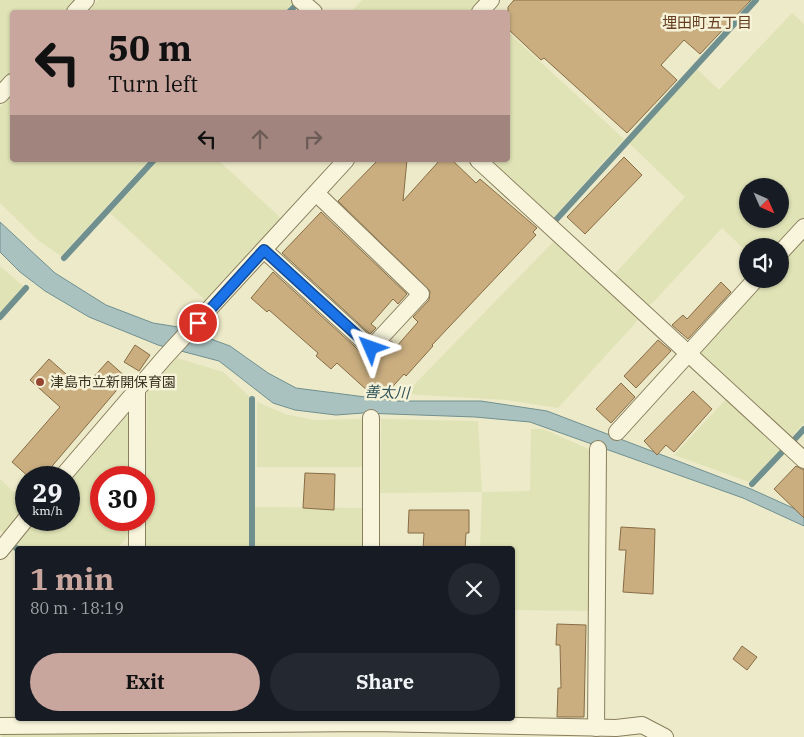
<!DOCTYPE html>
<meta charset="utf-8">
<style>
:root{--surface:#171b24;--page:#242831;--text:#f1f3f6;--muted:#9ea1a6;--accent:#c8a59d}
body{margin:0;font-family:"IBM Plex Serif","Noto Sans JP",serif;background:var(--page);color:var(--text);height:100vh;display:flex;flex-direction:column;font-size:19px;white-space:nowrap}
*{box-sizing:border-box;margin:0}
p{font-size:16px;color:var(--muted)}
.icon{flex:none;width:28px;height:28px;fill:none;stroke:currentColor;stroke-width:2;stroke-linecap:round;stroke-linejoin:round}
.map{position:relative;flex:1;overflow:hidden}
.details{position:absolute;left:15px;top:546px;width:500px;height:175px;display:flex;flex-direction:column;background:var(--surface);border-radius:5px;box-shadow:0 1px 4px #0004}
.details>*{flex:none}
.hud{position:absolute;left:10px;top:10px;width:500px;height:152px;border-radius:5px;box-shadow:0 1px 4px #0004;background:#c8a59d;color:#111;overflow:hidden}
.needle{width:32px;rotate:135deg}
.controls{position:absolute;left:739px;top:178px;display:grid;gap:10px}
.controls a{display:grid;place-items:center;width:50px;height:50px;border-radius:50%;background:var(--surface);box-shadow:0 1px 4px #0004;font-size:25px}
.speed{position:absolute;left:15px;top:466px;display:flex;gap:10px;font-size:25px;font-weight:700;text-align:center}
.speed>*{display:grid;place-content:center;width:65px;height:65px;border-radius:50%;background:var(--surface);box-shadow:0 1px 4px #0004;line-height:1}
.speed small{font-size:12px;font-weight:400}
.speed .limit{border:8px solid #d22;background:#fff;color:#111}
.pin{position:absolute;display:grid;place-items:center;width:42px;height:42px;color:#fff;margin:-21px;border:2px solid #fff;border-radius:50%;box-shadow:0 1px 5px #0007}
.me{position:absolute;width:55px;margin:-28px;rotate:313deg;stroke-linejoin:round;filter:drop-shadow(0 0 4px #0008)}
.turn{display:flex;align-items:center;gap:18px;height:105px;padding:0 15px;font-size:22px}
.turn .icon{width:65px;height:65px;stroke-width:2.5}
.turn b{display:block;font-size:35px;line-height:42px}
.lanes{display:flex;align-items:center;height:48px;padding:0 15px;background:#0003;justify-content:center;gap:25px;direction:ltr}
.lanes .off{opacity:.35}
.round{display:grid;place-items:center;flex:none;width:52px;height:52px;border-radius:26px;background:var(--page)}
.summary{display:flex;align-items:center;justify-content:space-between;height:85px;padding:0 15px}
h1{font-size:30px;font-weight:800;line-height:38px;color:var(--accent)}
.action{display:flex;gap:10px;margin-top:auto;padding:10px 15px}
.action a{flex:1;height:58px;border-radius:30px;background:var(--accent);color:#111;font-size:20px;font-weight:800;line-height:58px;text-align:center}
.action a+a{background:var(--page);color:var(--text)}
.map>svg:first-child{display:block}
.farmland{fill:#e0e3b6;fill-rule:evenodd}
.water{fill:#a9c2c0;stroke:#70908f}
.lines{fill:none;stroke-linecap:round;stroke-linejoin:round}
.stream{stroke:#70908f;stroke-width:6}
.building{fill:#caae80;stroke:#876d45}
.street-casing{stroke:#897e5e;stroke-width:18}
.street{stroke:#f8f5dc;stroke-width:16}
.route-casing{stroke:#114b97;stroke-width:12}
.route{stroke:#1a73e8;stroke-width:9}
.poi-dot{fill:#964530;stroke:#f5f2d8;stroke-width:2}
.labels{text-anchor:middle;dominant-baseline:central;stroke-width:5;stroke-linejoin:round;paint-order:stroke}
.poi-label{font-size:14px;fill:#3a3221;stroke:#f5f2d8;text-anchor:start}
.neighbourhood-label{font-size:15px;fill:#653e22;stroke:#f5f2d8}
.water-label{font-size:15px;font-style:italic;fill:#315359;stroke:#f5f2d8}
</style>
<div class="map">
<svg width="804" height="737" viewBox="0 0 804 737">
<rect width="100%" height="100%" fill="#edeac9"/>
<g class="farmland">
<path d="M0 0H77L65 12H12V71L0 84Z"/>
<path d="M98 0H289L293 3 284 12H87Z"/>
<path d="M362 0H482L470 12H351Z"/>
<path d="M792 13 804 24V221L780 246H748L747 252 722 228 647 309 612 277 685 197 629 143 696 68 719 90ZM748 186H780V219H748Z"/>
<path d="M508 32 624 139 553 218 488 160H508Z"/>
<path d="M12 94V160H149L61 256 39 241 0 203V107Z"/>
<path d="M158 160H218L282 219 207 302 110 213Z"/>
<path d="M804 234V423L789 440 698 357 699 347 762 279H780V259Z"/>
<path d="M556 239 640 318 558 408 506 400 405 394Z"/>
<path d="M0 266 24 287 0 313Z"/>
<path d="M177 358 223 372 249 396V549H145L147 390Z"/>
<path d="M727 398 781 449 749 482 674 455Z"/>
<path d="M257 402 285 414 314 420 362 419V467H257Z"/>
<path d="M127 415 130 418V477L101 478V520H130V534L117 549H23L17 544 37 520H69V483Z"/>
<path d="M381 419 478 421 482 492 530 491 531 429H543L591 450 590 611 513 610 512 549H480L482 492 380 493Z"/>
<path d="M0 479 26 504V512L5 535 0 530Z"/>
<path d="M255 507 365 508V546L255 549Z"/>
<path d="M2 732 241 737H2Z"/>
</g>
<path class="water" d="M0 222 55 273 106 305 153 323 178 327 230 346 268 373 296 388 396 401H481L547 411 751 489 804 513V526L743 498 530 422 475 417 363 413 336 415 295 410 273 403 219 361 158 345 89 317 45 291 20 272 0 252Z"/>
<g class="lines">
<g class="stream">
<path d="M289 12 294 7"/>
<path d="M554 222 756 0"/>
<path d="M64 258 154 160"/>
<path d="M0 317 26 288"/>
<path d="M793 441 804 429"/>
<path d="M752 484 783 451"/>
<path d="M16 548 18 549"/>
<path d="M252 549V399"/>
</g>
</g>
<g class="building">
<path d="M514 0H751L700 54 684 40 661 65 677 80 627 133 544 58 541 60 508 29V7Z"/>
<path d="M624 157 642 175 585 234 567 217Z"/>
<path d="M378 160H407L403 201 440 160H452L476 183 480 179 537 228 533 232 536 235 432 345 433 346 406 376 404 374 386 394 377 386 370 393 337 363 331 369 316 356 318 353 269 310 267 312 251 298 273 272 365 356 374 357 391 341 397 346 418 322 413 317 429 300 430 291 338 201Z"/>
<path d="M321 212 407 294 398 304 393 299 371 324 376 328 370 334 282 253Z"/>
<path d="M721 282 731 292 688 339 672 325 683 315 687 319Z"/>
<path d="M658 340 671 351 636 388 624 376Z"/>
<path d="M135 345 150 355 139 371 124 362Z"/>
<path d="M49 359 83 389 108 361 127 378 42 478H30L12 462 60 407 30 380Z"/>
<path d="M621 383 635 397 611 423 596 409Z"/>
<path d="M693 391 712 409 674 452 666 445 657 455 644 441Z"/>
<path d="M796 466 804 470V518L774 489Z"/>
<path d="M305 473 335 474 334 510 303 508Z"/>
<path d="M409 510H469V533H466L465 549H423L424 533H408Z"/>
<path d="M621 527 655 529 653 594 623 592 626 550H619Z"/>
<path d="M557 624 586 625 584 717H557L558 688H561L560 645H556Z"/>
<path d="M742 646 757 657 747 670 733 659Z"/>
</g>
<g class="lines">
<defs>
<g id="street">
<path d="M300 0 314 12"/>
<path d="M75 12 86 0"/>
<path d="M480 12 491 0"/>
<path d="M0 95 12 82"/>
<path d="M478 160 804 460"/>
<path d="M264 250 371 348 421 294 316 193"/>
<path d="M780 253 804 227"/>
<path d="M371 418V549"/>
<path d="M617 432 756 279"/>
<path d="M61 478 165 357 346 160"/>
<path d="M137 478V391"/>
<path d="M137 549V520"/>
<path d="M0 551 26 519"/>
<path d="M0 726 371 723 616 728 642 725 665 737"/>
<path d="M596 728 598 449"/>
</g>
</defs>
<use href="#street" class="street-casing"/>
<use href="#street" class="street"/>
</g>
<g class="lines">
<defs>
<path id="route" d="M198 323 264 250 371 348"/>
</defs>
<use href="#route" class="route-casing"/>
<use href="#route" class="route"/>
</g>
<circle class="poi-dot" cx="40" cy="382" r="5"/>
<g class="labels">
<g class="poi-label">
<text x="50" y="382">津島市立新開保育園</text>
</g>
<g class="neighbourhood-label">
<text x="707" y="22">埋田町五丁目</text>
</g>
<g class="water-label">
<text transform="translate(387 392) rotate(2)">善太川</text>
</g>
</g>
</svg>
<div class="controls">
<a><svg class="needle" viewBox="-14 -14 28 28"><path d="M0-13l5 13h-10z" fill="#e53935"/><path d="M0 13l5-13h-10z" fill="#9ea1a6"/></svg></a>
<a><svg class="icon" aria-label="sound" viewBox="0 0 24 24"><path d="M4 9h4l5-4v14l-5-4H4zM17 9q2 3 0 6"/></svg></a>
</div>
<div class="speed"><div>29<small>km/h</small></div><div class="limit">30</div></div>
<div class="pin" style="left:198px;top:323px;background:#d93025"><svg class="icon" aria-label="arrive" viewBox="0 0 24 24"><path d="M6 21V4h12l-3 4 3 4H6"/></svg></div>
<svg class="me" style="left:371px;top:348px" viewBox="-20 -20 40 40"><path d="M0-17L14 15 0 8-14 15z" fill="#1a73e8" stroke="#fff" stroke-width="4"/></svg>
<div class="hud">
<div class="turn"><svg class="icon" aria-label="left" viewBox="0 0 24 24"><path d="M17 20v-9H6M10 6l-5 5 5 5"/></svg><div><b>50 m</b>Turn left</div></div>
<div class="lanes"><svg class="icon" aria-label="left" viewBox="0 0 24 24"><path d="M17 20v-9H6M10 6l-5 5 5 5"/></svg><svg class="icon off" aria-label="ahead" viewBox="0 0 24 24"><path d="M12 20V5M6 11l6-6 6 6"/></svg><svg class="icon off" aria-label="right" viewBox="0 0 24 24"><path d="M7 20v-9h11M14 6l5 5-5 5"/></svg></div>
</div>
<section class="details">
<div class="summary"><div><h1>1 min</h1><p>80 m · 18:19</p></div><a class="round"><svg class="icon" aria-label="close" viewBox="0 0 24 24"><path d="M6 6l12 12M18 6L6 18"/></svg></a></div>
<div class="action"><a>Exit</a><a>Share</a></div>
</section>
</div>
